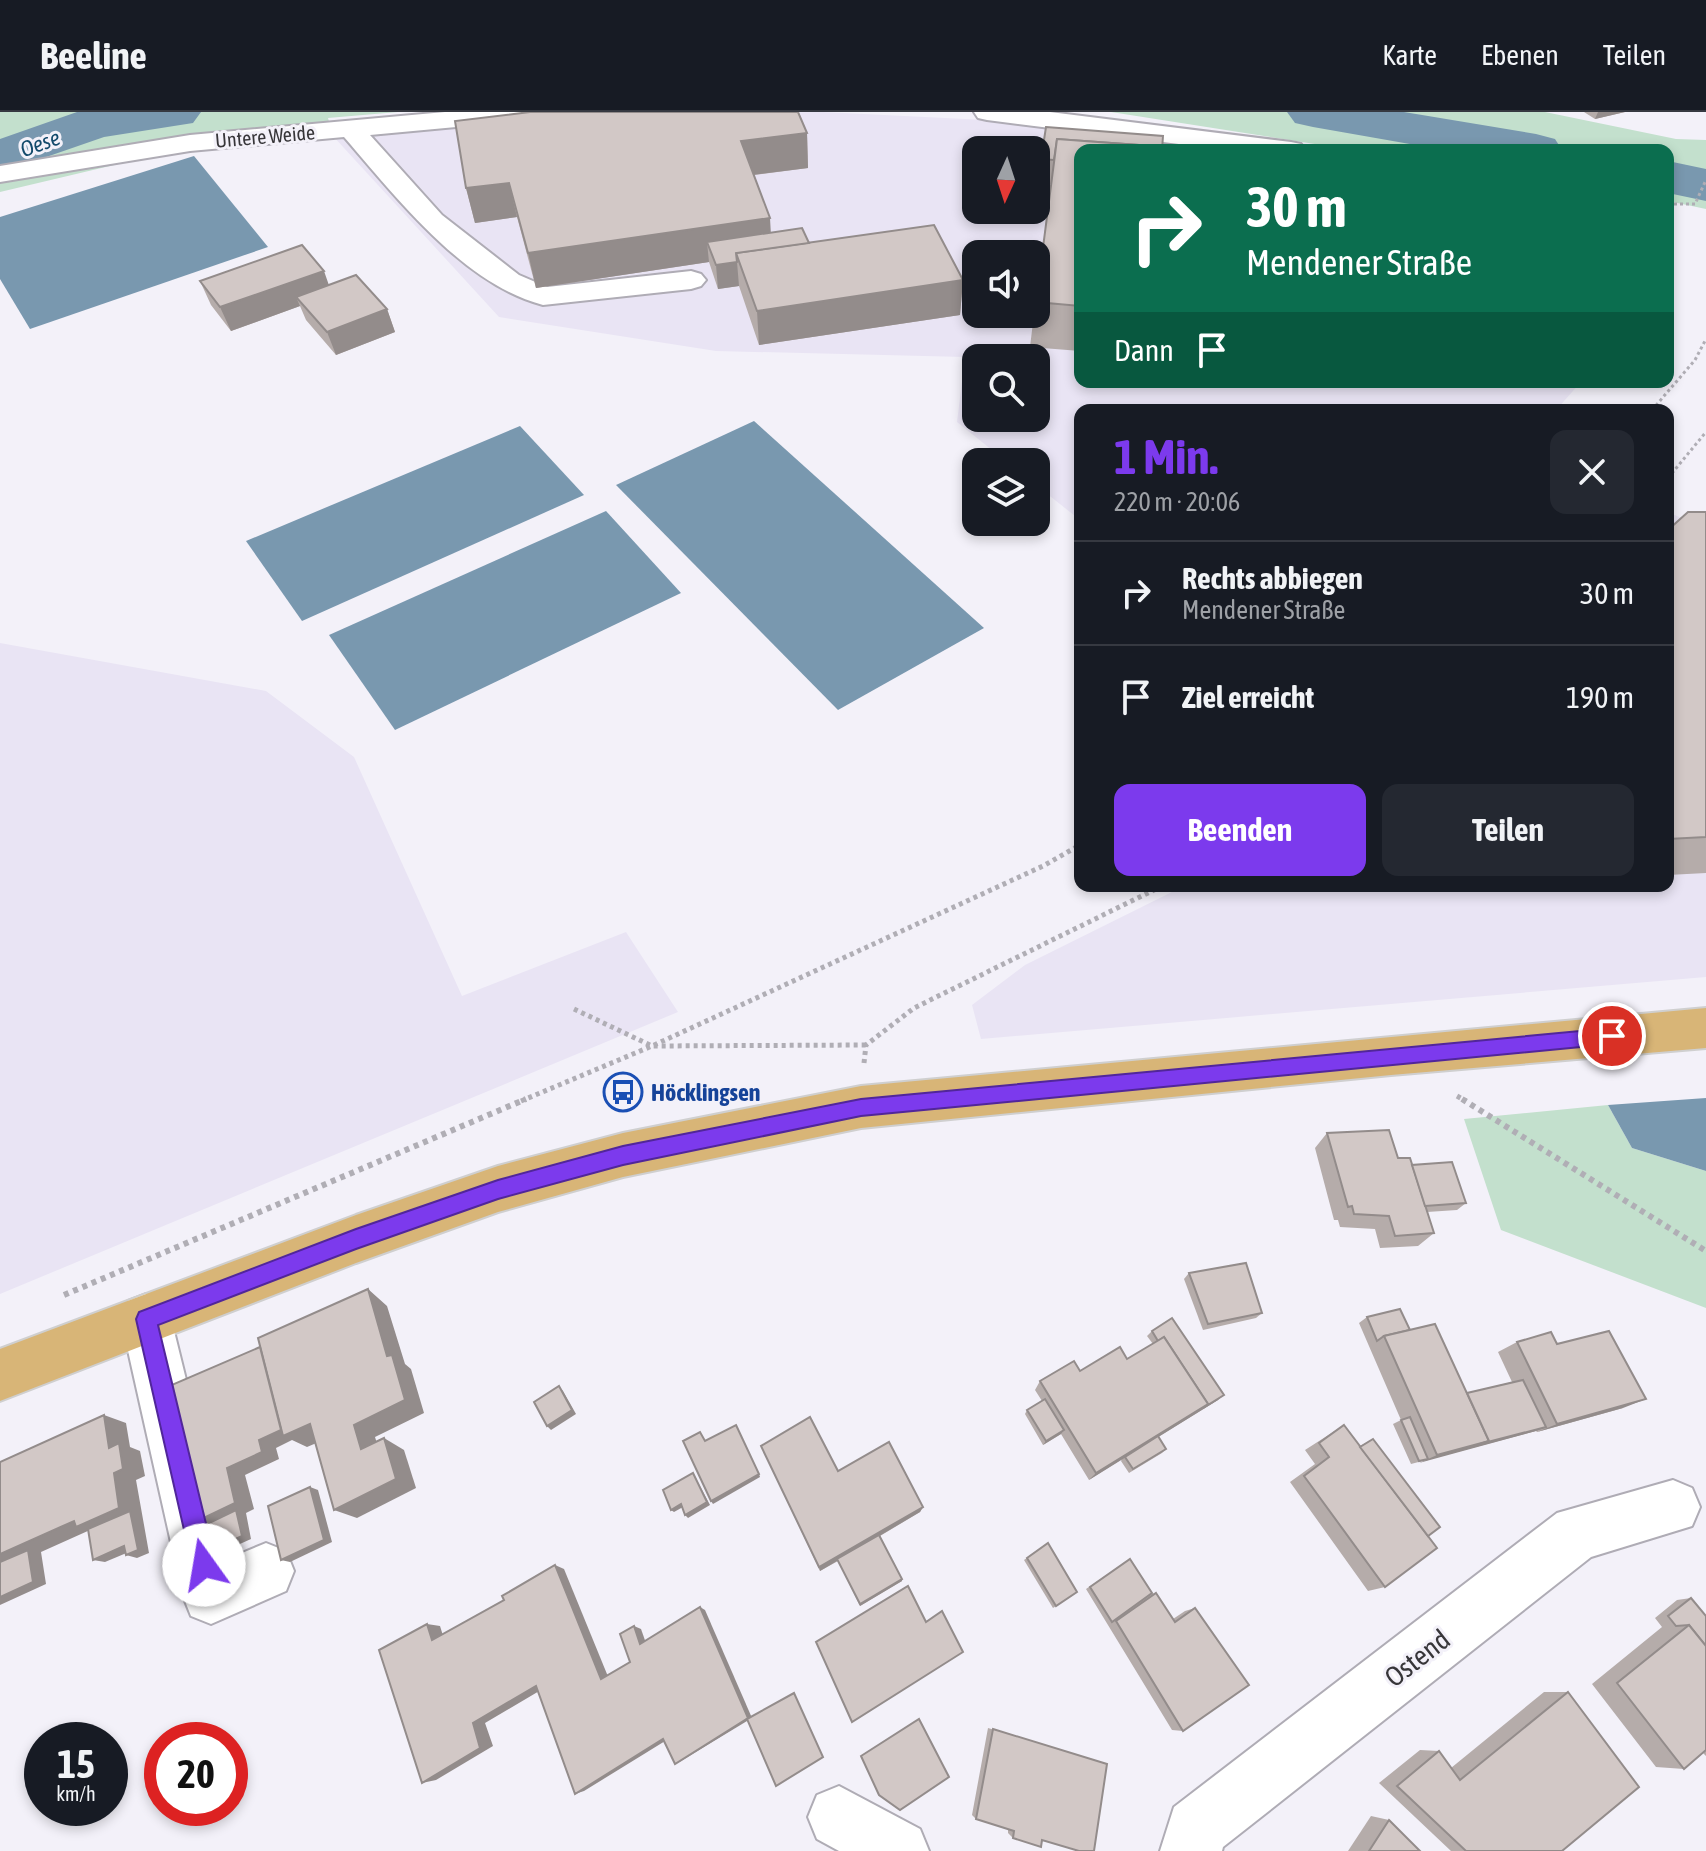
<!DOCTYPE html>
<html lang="de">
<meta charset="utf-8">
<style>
:root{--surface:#171b24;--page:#242831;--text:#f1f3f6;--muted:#9ea1a6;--line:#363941;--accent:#7c3aed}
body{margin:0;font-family:"Asap Condensed",sans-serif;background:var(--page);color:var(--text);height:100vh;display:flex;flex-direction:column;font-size:30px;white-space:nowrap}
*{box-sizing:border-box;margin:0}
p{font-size:26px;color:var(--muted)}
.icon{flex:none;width:44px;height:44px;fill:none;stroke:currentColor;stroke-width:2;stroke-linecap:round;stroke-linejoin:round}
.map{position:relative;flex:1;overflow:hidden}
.drawer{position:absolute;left:1074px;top:292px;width:600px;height:488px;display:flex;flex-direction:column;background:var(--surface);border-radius:16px;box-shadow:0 4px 12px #0003}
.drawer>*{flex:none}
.top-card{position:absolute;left:1074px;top:32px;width:600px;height:244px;border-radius:16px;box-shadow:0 4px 12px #0003;background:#0b6e4f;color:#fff;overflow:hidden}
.needle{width:52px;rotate:183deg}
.controls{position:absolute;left:962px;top:24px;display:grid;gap:16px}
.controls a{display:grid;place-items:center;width:88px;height:88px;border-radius:16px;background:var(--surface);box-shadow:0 4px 12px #0003;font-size:40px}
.speed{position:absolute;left:24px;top:1610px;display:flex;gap:16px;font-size:40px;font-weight:700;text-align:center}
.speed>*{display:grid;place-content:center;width:104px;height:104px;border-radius:50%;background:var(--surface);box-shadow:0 4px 12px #0003;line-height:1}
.speed small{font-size:20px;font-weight:400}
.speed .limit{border:12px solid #d22;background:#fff;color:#111}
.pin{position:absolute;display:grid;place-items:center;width:68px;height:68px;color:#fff;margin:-34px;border:4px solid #fff;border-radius:50%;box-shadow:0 2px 8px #0007}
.me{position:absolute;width:88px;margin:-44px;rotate:347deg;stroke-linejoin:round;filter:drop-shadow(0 0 6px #0008)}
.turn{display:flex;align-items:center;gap:28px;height:168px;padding:0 40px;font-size:36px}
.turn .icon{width:104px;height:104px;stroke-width:2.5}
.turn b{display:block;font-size:56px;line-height:68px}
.then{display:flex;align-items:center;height:76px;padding:0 40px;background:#0003;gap:16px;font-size:30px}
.round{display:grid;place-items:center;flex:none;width:84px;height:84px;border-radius:16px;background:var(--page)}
.summary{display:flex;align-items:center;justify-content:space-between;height:136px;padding:0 40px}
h1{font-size:48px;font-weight:700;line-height:60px;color:var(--accent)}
.cta{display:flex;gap:16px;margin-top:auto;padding:16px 40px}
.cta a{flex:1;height:92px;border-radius:16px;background:var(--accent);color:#fff;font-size:32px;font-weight:700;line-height:92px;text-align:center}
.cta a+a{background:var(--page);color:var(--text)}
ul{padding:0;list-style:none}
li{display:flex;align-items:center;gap:24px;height:104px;padding:0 40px;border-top:2px solid var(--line)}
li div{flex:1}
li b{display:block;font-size:30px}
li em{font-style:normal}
header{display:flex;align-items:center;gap:48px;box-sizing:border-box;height:112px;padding:0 40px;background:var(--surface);border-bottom:2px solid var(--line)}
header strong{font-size:38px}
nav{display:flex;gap:44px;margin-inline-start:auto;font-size:28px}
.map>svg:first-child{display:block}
.built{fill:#e9e4f4;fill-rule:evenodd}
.green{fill:#c3e0cd}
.water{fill:#7998af}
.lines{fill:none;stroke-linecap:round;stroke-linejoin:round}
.river{fill:#7998af;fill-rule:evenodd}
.minor-casing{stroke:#afacb5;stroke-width:4}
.major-casing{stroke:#cfcfcf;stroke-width:4}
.path-far2{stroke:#b0aeb5;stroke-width:3;stroke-dasharray:3 3;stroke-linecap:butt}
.path-far1{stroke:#b0aeb5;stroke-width:5;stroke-dasharray:4 4;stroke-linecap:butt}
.path{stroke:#b0aeb5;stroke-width:6;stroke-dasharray:5 5;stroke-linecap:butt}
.minor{fill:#fff;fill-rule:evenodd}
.major{fill:#d8b577;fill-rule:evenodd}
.wall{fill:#b5acaa}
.shaded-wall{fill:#938c8b}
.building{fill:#d2c8c6;stroke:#938c8b;stroke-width:2}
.route{fill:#7c3aed;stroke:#51269a;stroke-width:2}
.labels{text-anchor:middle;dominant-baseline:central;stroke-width:6;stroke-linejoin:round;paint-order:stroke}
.far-street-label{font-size:20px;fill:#373639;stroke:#f3f1f9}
.far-water-label{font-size:22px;font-style:italic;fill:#134a6b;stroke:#f3f1f9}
.transit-label{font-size:24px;font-weight:bold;fill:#164399;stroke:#f3f1f9;text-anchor:start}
.near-street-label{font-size:28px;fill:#373639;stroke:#f3f1f9}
</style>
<header>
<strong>Beeline</strong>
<nav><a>Karte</a><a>Ebenen</a><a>Teilen</a></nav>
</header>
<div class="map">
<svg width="1706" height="1739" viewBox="0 0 1706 1739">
<rect width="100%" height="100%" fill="#f3f1f9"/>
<g class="built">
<path d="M823 0 1006 9 1220 38H1080V270H1581L1556 298H1080V408L1036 373V350H1007L957 310 965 245 716 239 499 205 333 24 649 1ZM976 38H1036V98H976ZM976 142H1036V202H976ZM976 246H1036V306H976Z"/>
<path d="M1668 400 1706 417V865L981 927 972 893 1025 853 1184 774H1668Z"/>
<path d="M0 531 266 579 354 645 462 884 626 820 678 900 0 1182Z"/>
</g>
<g class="green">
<path d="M0 0H398L328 6 333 24 169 40 0 80Z"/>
<path d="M1111 0H1545L1676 27 1706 28V97L1668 89V38H1353Z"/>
<path d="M1608 993 1632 1036 1706 1059V1196L1501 1118 1464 1007Z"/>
</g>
<g class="water">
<path d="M194 44 268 135 30 217 0 167V105Z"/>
<path d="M754 309 984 516 838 598 616 373Z"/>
<path d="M520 314 584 383 302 509 246 429Z"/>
<path d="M606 399 681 481 395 618 329 523Z"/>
<path d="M1706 986V1059L1632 1036 1608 993Z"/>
</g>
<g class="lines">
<g class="river">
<path d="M77 0H201L193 11 104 25 0 61V27Z"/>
<path d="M1287 0H1404L1536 22 1555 27 1562 38H1444L1313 15 1295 11Z"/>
<path d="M1668 49 1706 57V89L1668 81Z"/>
</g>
<defs>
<g id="minor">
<path d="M445 0H545L541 6 532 8 370 23 442 103 519 163 547 175 691 159 701 162 706 168 701 174 691 177 543 193C464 173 395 84 344 25L190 39 0 70V54L190 23Z"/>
<path d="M974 0H1050L1291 30 1301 32 1305 38H1227L987 8 978 6Z"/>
<path d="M146 1182 164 1189 171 1207 230 1446 266 1431 286 1439 294 1459 286 1479 211 1512 191 1504 183 1484 121 1207 128 1189Z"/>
<path d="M1673 1368 1692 1376 1700 1395 1692 1414 1591 1445 1223 1735 1222 1739H1160L1174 1695 1557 1401Z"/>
<path d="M839 1674 920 1717 929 1739H839L817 1727 808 1705 817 1683Z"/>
</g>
<path id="major" d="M1706 896V936L1391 963 861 1016 623 1065 498 1100 356 1151 0 1289V1237L356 1103 498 1054 623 1021 861 974Z"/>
</defs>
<use href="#minor" class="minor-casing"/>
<use href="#major" class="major-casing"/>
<g class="path-far2">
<path d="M1668 92H1695L1706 68"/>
<path d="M1652 298 1695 248 1706 227"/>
<path d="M1668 366 1706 320"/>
</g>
<g class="path-far1">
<path d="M574 897 652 934 866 933"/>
<path d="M864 951 866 933 914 896 1162 774"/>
<path d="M1457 984 1466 989"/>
<path d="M521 989 652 934 1043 754 1080 733"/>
</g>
<g class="path">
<path d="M1462 987 1706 1139"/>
<path d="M64 1183 526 987"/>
</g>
<use href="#minor" class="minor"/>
<use href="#major" class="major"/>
</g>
<g class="wall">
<path d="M1584 0H1625L1595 7Z"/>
<path d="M1046 15 1080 38V239L1030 235 1034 202H1036V187L1051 72 1038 71Z"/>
<path d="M807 21 808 56 754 63 770 120 963 168 960 203 759 233 739 174 718 177 709 150 536 176 517 105 475 111 466 76Z"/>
<path d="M200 169 329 173 387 197 395 220 336 243 306 208 300 194 231 219 211 193Z"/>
<path d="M1706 400V761L1668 763V418Z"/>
<path d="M1327 1021 1398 1046 1412 1053 1466 1091 1457 1098 1427 1100 1434 1121 1418 1134 1380 1136 1375 1117 1340 1115 1338 1108H1334L1315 1036Z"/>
<path d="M1189 1161 1262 1201 1256 1206 1203 1218 1184 1167Z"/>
<path d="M1367 1205 1467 1281 1512 1270 1498 1240 1517 1230 1557 1232 1623 1296 1537 1320 1536 1319 1411 1352 1393 1312 1401 1308 1359 1211Z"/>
<path d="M1152 1219 1218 1288 1158 1325 1166 1337 1162 1341 1129 1361 1121 1349 1122 1347 1089 1368 1061 1322 1043 1333 1025 1302 1027 1298 1042 1289 1035 1278 1040 1269 1127 1247 1153 1232 1147 1224Z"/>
<path d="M1344 1313 1360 1334 1373 1327 1428 1424 1385 1475 1368 1479 1290 1370 1315 1352 1305 1338Z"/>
<path d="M761 1334 838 1359 923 1395 920 1400 880 1424 902 1469 860 1494 838 1449 820 1459Z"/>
<path d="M1048 1431 1056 1494 1053 1496 1024 1448Z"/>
<path d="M1130 1447 1151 1482 1156 1481 1173 1507 1185 1499 1195 1496 1183 1619 1172 1618 1086 1477Z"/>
<path d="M1691 1486 1706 1504V1644L1703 1641 1684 1657 1656 1655 1592 1572 1662 1515 1655 1506 1677 1488Z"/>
<path d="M1544 1580H1568L1562 1739H1451L1379 1671 1420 1638 1439 1639 1451 1656Z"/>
<path d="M988 1616 1107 1652 1042 1728 1013 1726 1008 1721V1717L976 1707 972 1703Z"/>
<path d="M1371 1704 1389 1708 1420 1739H1348Z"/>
</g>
<g class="shaded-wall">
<path d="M1598 0H1625L1595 7Z"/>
<path d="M807 21 808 56 744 64 741 29Z"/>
<path d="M509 71 517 105 475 111 466 76Z"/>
<path d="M770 106 772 141H736L707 130 709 150 536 176 528 141Z"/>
<path d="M737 150 739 174 718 177 716 153Z"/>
<path d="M324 159 332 182 296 185 300 194 231 219 220 195Z"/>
<path d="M963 168 960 203 759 233 757 199Z"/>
<path d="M387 197 395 220 336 243 327 220Z"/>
<path d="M368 1177 387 1194 405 1252 411 1257 424 1301 375 1325 382 1348 361 1337 354 1313 387 1244Z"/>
<path d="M559 1274 563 1279 576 1302 551 1318 547 1314Z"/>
<path d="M1224 1283 1218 1288 1089 1368 1096 1361Z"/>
<path d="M1646 1287 1623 1296 1537 1320 1557 1312Z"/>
<path d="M104 1303 126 1311 130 1335 140 1339 145 1364 136 1368 149 1441 137 1446 126 1443 138 1438 90 1418 41 1440 46 1472 0 1493V1442L109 1336Z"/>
<path d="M310 1312 333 1324 307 1335 292 1328 276 1336 279 1347 245 1363 254 1397 246 1401 251 1427 222 1440 212 1438V1423L202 1421 205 1419 187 1414 227 1356 259 1328 287 1315Z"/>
<path d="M1546 1315 1536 1319 1419 1351 1437 1343 1489 1329Z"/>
<path d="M1064 1318 1061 1322 1043 1333 1046 1329Z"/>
<path d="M384 1326 404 1338 416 1376 357 1406 334 1398Z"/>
<path d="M693 1361 710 1393 688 1406 685 1403Z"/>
<path d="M759 1362 760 1365 713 1392 711 1389Z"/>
<path d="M310 1375 318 1378 332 1430 290 1450 281 1448Z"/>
<path d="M681 1392 683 1395 674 1400 671 1398Z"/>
<path d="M923 1395 920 1400 820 1459 819 1455Z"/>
<path d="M124 1434 136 1437 105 1450 93 1448Z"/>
<path d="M555 1453 564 1457 609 1567H601Z"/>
<path d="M902 1467V1469L860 1494V1492Z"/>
<path d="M700 1495 705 1498 752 1606 681 1649 675 1652Z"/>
<path d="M427 1512 440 1514 445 1530 432 1528Z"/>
<path d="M634 1514 641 1517 647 1534 640 1532Z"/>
<path d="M536 1574 546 1575 485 1611 493 1634 436 1668 422 1671 473 1611Z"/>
<path d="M670 1626 584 1679 575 1682 663 1627Z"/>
</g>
<g class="building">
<path d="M530 0H798L807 21 741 29 770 106 528 141 509 71 466 76 455 9Z"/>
<path d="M1046 15 1163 24 1162 38H1152V34L1057 27 1054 48 1041 47Z"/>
<path d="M1057 27 1152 34V38H1080V194L1036 190Z"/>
<path d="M934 113 963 168 757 199 736 141Z"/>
<path d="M802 116 809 131 736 141 737 150 716 153 707 130Z"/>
<path d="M302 133 324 159 220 195 200 169Z"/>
<path d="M356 163 387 197 327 220 296 185Z"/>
<path d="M1688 400H1706V725L1668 727V418Z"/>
<path d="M1389 1018 1398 1046H1410L1434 1121 1395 1124 1389 1104 1354 1102 1352 1094 1348 1095 1327 1021Z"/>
<path d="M1452 1050 1466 1091 1425 1094 1412 1053Z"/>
<path d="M1246 1151 1262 1201 1208 1212 1189 1161Z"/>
<path d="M368 1177 387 1244 392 1243 405 1288 354 1313 361 1337 384 1326 396 1367 334 1398 310 1312 283 1324 258 1226Z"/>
<path d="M1400 1197 1410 1218 1384 1224 1377 1229 1367 1205Z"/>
<path d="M1172 1206 1224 1283 1203 1296 1208 1292 1164 1225 1158 1229 1152 1219Z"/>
<path d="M1435 1212 1489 1329 1437 1343 1384 1224Z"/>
<path d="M1609 1219 1646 1287 1557 1312 1517 1230 1551 1220 1557 1232Z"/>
<path d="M1164 1225 1208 1292 1096 1361 1040 1269 1074 1249 1080 1259 1120 1235 1127 1247Z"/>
<path d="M260 1235 281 1318 259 1328 262 1340 227 1356 235 1391 187 1414 160 1278Z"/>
<path d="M1523 1268 1546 1315 1480 1332 1489 1329 1467 1281Z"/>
<path d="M559 1274 572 1298 547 1314 534 1290Z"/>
<path d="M1045 1287 1064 1318 1046 1329 1027 1298Z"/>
<path d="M104 1303 109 1336 119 1331 123 1357 114 1361 119 1396 76 1415 74 1409 0 1442V1350Z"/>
<path d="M810 1305 838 1359 889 1330 923 1395 819 1455 761 1334Z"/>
<path d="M1410 1305 1428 1347 1419 1349 1401 1308Z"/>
<path d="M736 1313 759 1362 711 1389 683 1329 700 1320 705 1329Z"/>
<path d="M1344 1313 1437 1436 1385 1475 1304 1364 1329 1345 1319 1331Z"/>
<path d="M1158 1324 1166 1337 1133 1357 1125 1345Z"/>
<path d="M1373 1327 1440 1415 1428 1424 1360 1335Z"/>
<path d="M693 1361 707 1390 685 1403 681 1392 671 1398 663 1378Z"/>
<path d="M310 1375 324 1428 281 1448 268 1394Z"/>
<path d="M236 1398 242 1424 212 1438 208 1418 202 1421 201 1415Z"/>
<path d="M130 1399 138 1438 126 1443 124 1434 93 1448 88 1417Z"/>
<path d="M879 1423 902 1467 860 1492 837 1447Z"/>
<path d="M1048 1431 1077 1480 1056 1494 1027 1446Z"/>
<path d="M28 1438 33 1470 0 1485V1450Z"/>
<path d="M1130 1447 1152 1481 1112 1510 1090 1475Z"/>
<path d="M555 1453 601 1567 630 1550 620 1522 634 1514 640 1532 700 1495 748 1606 675 1652 663 1627 575 1682 536 1574 473 1611 480 1636 422 1671 379 1538 427 1512 432 1528 504 1488 502 1484Z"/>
<path d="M908 1474 926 1510 942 1499 963 1540 852 1610 816 1530Z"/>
<path d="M1156 1481 1175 1510 1195 1496 1249 1573 1183 1619 1116 1509Z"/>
<path d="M1691 1486 1706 1504V1534L1689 1513 1676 1514 1668 1504Z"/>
<path d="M1689 1513 1706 1534V1638L1684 1657 1617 1571Z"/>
<path d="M1568 1580 1639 1675 1562 1739H1466L1397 1674 1439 1639 1460 1668Z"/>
<path d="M794 1581 823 1645 776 1674 747 1607Z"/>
<path d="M919 1607 949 1665 900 1698 879 1683 861 1644Z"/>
<path d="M993 1617 1107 1652 1094 1739H1079L1042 1728 1041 1735 1013 1726 1014 1719 976 1707Z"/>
<path d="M1389 1708 1420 1739H1369Z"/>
</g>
<path class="route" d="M1612 916 1618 918 1621 924 1618 930 1612 932 861 1004 623 1053 498 1087 356 1137 158 1213 216 1453 212 1462 204 1465 196 1462 192 1453 136 1207 139 1200 356 1117 498 1068 623 1034 861 987Z"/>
<defs>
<symbol id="bus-ring" viewBox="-11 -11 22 22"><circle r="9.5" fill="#f3f1f9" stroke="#1a4fb4" stroke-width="1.5"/><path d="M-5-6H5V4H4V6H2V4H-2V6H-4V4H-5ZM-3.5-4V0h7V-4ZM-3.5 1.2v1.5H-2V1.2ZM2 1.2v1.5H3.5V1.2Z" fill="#1a4fb4"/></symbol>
</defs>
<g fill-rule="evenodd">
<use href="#bus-ring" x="601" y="958" width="44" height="44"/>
</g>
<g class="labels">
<g class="far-street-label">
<text transform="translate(265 24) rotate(-5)">Untere Weide</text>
</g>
<g class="far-water-label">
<text transform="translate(40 31) rotate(-20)">Oese</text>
</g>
<g class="transit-label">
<text x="651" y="980">Höcklingsen</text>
</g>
<g class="near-street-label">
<text transform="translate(1417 1546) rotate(-38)">Ostend</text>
</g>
</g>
</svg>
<div class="controls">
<a><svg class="needle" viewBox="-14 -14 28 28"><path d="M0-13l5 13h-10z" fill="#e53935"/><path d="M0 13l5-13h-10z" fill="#9ea1a6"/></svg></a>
<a><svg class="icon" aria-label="sound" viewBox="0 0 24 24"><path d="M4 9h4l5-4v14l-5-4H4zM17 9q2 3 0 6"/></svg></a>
<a><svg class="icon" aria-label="search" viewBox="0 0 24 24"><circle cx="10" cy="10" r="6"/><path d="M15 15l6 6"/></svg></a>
<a><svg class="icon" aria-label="layers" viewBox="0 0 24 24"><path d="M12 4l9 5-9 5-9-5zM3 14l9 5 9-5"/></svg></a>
</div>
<div class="speed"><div>15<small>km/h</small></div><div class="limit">20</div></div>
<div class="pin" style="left:1612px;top:924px;background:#d93025"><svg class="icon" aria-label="arrive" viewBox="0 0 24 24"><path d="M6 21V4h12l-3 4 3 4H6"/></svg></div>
<svg class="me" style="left:204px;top:1453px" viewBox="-20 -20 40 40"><circle r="19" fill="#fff"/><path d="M0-13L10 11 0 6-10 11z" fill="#7c3aed"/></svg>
<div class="top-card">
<div class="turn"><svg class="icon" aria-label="right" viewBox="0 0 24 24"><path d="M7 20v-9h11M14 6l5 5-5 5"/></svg><div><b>30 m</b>Mendener Straße</div></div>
<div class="then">Dann<svg class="icon" aria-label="arrive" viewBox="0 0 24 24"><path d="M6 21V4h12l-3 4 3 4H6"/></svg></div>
</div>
<section class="drawer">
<div class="summary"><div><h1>1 Min.</h1><p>220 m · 20:06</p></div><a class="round"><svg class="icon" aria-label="close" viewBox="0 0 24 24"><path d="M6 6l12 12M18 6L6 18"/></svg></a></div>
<ul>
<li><svg class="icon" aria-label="right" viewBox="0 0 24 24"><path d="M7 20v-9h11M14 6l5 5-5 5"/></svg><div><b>Rechts abbiegen</b><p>Mendener Straße</p></div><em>30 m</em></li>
<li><svg class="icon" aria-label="arrive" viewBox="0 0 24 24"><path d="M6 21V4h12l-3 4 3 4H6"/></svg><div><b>Ziel erreicht</b></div><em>190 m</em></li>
</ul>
<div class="cta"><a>Beenden</a><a>Teilen</a></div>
</section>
</div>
